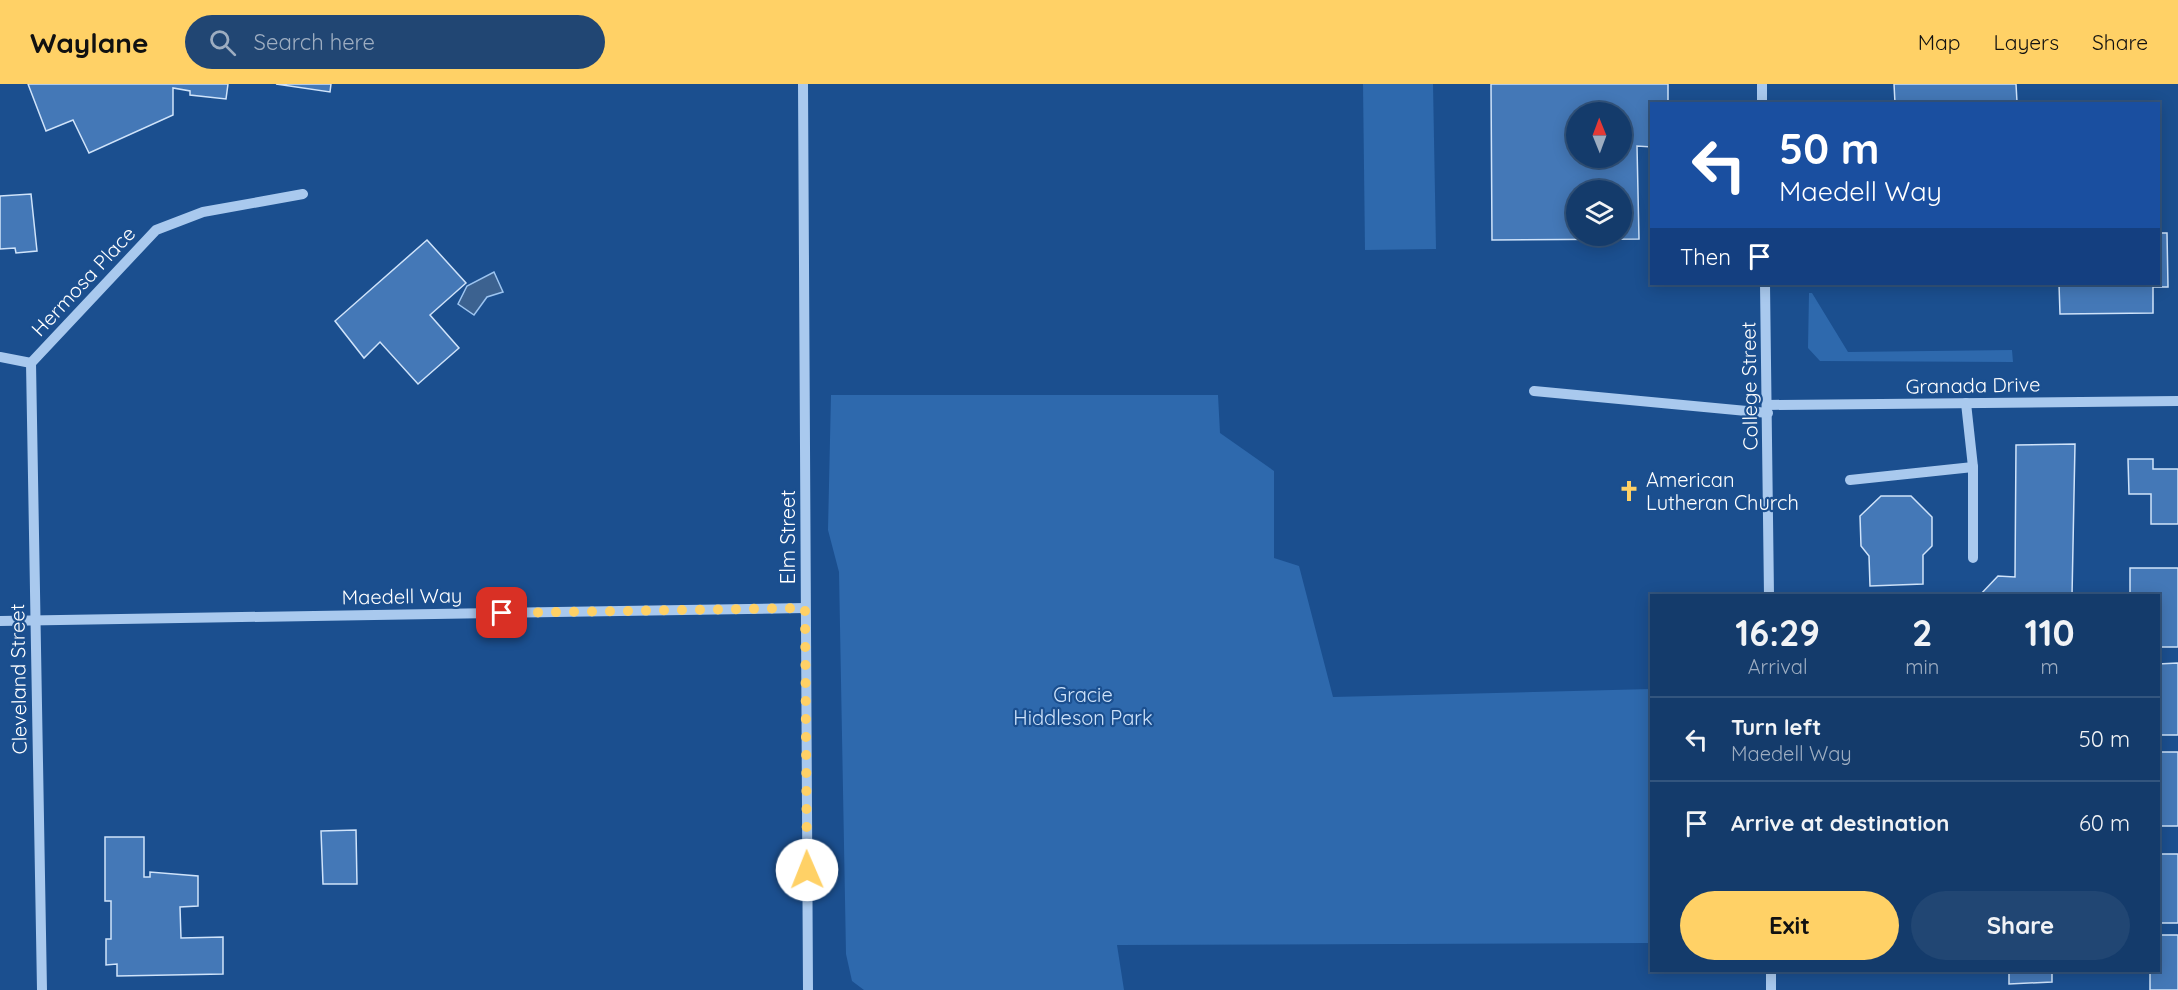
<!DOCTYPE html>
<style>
:root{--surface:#143b6b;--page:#214673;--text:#f1f3f6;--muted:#9dadc1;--line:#33557e;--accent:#ffd166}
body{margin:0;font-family:Quicksand,sans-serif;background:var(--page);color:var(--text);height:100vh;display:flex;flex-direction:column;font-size:22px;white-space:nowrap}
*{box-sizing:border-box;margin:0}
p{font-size:20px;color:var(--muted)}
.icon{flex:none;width:33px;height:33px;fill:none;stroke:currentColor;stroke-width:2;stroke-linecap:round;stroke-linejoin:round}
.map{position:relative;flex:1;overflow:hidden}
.drawer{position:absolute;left:1650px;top:510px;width:510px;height:378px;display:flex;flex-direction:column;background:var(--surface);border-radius:0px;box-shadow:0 3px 15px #0003,0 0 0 2px var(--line)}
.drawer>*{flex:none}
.banner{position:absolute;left:1650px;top:18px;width:510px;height:183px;border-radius:0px;box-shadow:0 3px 15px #0003,0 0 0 2px var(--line);background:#1a4fa0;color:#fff;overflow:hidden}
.needle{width:39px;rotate:359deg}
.buttons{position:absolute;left:1566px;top:18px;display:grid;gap:12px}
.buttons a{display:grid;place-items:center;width:66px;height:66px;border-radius:50%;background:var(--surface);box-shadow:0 3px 15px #0003,0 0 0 2px var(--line);font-size:30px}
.pin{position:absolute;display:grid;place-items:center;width:51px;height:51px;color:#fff;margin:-26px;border-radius:12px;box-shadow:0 3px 9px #0006}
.me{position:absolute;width:66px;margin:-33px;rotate:359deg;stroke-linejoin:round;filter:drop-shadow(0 0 4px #0008)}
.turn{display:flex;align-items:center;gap:21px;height:126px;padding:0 30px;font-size:27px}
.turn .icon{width:78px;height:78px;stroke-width:2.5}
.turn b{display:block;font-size:42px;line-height:51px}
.then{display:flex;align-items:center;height:57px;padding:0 30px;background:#0003;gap:12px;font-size:22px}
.eta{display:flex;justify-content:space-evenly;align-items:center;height:102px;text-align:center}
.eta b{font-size:36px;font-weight:800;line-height:42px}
.button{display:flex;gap:12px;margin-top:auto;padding:12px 30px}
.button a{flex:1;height:69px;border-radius:36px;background:var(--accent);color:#111;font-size:24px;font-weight:800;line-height:69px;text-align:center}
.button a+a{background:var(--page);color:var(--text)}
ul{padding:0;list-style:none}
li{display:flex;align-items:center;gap:18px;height:84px;padding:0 30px;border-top:2px solid var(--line)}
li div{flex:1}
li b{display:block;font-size:22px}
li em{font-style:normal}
header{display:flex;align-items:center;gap:36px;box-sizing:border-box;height:84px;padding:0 30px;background:var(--accent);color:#111}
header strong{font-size:28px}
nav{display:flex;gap:33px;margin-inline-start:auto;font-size:21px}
.search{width:420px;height:54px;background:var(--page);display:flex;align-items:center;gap:15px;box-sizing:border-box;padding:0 21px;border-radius:33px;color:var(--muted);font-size:22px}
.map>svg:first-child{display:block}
.green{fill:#2e69ad}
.water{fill:#3c6290;stroke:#9cc4f0;stroke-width:1.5}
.building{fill:#4478b7;stroke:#cfe3fa;stroke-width:1.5;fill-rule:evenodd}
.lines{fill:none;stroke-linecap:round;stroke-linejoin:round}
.minor{stroke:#a9c9ee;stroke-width:10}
.route{stroke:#ffd166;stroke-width:10;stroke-dasharray:0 18}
.labels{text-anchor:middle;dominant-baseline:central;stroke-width:4.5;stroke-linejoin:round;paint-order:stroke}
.street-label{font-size:20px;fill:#fff;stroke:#1b4f8f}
.poi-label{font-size:20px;fill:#fff;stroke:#1b4f8f;text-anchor:start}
.park-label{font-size:20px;fill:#cfe3fa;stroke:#1b4f8f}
</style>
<header>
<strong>Waylane</strong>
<div class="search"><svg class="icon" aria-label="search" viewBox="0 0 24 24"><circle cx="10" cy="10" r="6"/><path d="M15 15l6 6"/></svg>Search here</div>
<nav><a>Map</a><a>Layers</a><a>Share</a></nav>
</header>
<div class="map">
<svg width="2178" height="906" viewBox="0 0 2178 906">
<rect width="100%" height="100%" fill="#1b4f8f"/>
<g class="green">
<path d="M1363 0H1433L1436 165 1365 166Z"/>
<path d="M1809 209H1812L1848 268 2012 266 2013 278 1820 277 1808 264Z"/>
<path d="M831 311H1218L1220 349 1274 387V474L1299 482 1333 613 1651 605V859L1117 861 1124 906H864L852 897 846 870 839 488 828 446Z"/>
</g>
<path class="water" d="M494 188 503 208 487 213 474 231 458 220 467 202Z"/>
<g class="building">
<path d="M28 0H228L226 15 190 11V7L173 4V31L89 69 73 36 46 47Z"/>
<path d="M276 0H331L330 8Z"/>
<path d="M1491 0H1668V20H1652V63L1637 62 1639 155 1492 156ZM1576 28H1622V74H1576ZM1576 106H1622V152H1576Z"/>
<path d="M1894 0H2016L2017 18 1895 19Z"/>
<path d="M31 110 37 167 16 169 15 164 0 165V112Z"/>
<path d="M2158 149H2167L2168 203H2153V229L2060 230 2059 200H2158Z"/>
<path d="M427 156 466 199 430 231 459 264 418 300 380 258 364 274 335 237Z"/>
<path d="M2075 360 2072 512H1979L1998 492 2015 493 2016 361Z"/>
<path d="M2128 375H2153V385H2178V440H2151V410H2129Z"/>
<path d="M1881 412H1911L1932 433V462L1923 471V500L1870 502 1869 472 1861 462 1860 432Z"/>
<path d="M2130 484H2178V563H2158V512H2130Z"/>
<path d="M2178 579V651H2158V580Z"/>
<rect x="2158" y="668" width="20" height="74"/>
<path d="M356 746 357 800H323L321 747Z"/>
<path d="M105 753H144V793H150V788L198 792V822L180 823 181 854 223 853V890L117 892V880L106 881V855H111V817H105Z"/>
<rect x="2158" y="770" width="20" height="69"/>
<path d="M2158 851H2178V906H2150V886H2158Z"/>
<path d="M2009 886H2052V898L2009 900Z"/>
</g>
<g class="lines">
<g class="minor">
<path d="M803 0 808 906"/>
<path d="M1762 0V20"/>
<path d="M1765 200 1769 512"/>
<path d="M0 273 31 279 42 906"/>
<path d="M31 279 156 146 203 128 303 110"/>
<path d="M1534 307 1768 329"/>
<path d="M1966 319 1973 383V474"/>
<path d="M1767 321 2178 317"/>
<path d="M1850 396 1973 383"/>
<path d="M0 537 805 524"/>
<path d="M1771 886V906"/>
</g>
</g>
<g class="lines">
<path class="route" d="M502 529 805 524 807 786"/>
</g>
<defs>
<symbol id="church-bare" viewBox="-9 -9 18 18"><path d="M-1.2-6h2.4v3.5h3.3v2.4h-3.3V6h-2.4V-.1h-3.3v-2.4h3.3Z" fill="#ffd166" stroke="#1b4f8f" stroke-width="2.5" paint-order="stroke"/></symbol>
</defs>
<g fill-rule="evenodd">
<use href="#church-bare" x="1614" y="392" width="30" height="30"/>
</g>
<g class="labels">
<g class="street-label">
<text transform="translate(83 197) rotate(-47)">Hermosa Place</text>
<text transform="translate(1973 301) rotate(-1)">Granada Drive</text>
<text transform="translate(1749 302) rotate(-91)">College Street</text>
<text transform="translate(787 453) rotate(-90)">Elm Street</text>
<text transform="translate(402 512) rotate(-1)">Maedell Way</text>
<text transform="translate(18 595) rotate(-91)">Cleveland Street</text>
</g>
<g class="poi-label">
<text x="1646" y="395">American<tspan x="1646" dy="23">Lutheran Church</tspan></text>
</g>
<g class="park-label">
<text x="1083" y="610">Gracie<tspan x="1083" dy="23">Hiddleson Park</tspan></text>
</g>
</g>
</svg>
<div class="buttons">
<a><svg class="needle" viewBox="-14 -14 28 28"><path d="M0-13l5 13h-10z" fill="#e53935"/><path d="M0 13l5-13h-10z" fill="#9dadc1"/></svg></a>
<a><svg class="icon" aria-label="layers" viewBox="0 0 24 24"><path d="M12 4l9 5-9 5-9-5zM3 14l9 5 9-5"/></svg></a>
</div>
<div class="pin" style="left:502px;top:529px;background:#d93025"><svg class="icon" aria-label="arrive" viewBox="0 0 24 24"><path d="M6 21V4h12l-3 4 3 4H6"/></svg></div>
<svg class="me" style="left:807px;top:786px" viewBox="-20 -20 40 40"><circle r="19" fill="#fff"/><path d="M0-13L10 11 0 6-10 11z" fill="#ffd166"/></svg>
<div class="banner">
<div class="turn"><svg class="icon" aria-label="left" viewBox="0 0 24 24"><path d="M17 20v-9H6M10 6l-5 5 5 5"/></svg><div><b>50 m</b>Maedell Way</div></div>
<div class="then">Then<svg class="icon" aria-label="arrive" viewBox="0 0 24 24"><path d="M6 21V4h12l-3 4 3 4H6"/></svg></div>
</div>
<section class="drawer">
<div class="eta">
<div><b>16:29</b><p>Arrival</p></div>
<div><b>2</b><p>min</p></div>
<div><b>110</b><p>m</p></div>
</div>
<ul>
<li><svg class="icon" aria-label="left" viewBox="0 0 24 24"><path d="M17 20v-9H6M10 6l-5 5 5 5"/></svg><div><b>Turn left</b><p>Maedell Way</p></div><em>50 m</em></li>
<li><svg class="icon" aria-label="arrive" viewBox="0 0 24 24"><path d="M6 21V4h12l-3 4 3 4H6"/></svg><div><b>Arrive at destination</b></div><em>60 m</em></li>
</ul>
<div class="button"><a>Exit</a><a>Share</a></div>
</section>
</div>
